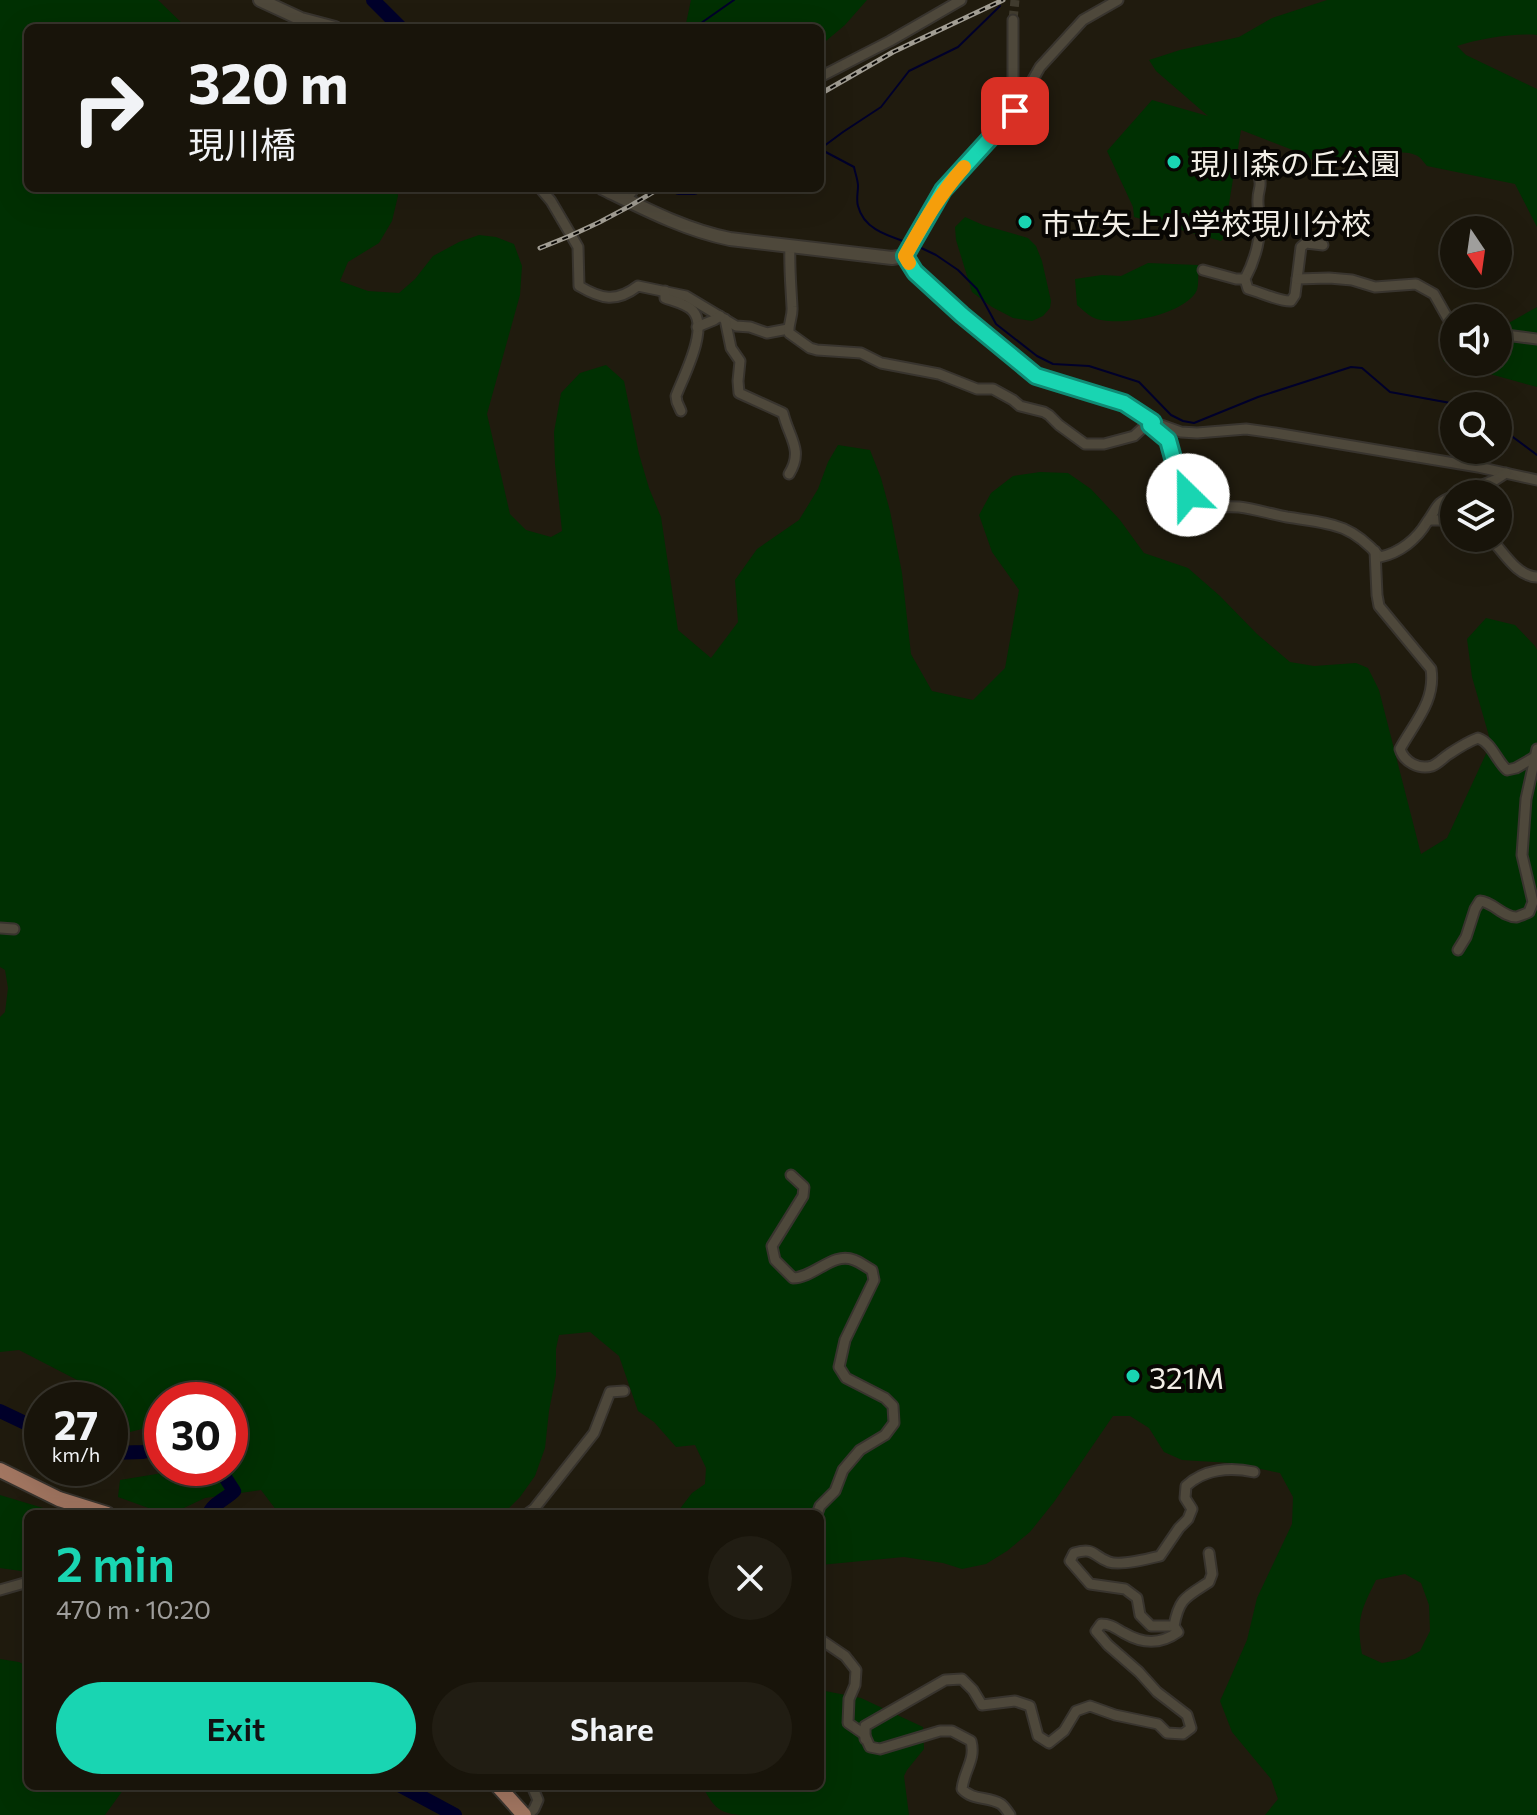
<!DOCTYPE html>
<meta charset="utf-8">
<style>
:root{--surface:#18140a;--page:#211d13;--text:#f1f3f6;--muted:#9f9e9c;--line:#36332b;--accent:#19d5b2}
body{margin:0;font-family:Commissioner,"Noto Sans JP",sans-serif;background:var(--page);color:var(--text);height:100vh;display:flex;flex-direction:column;font-size:30px;white-space:nowrap}
*{box-sizing:border-box;margin:0}
p{font-size:26px;color:var(--muted)}
.icon{flex:none;width:44px;height:44px;fill:none;stroke:currentColor;stroke-width:2;stroke-linecap:round;stroke-linejoin:round}
.map{position:relative;flex:1;overflow:hidden}
.details{position:absolute;left:24px;top:1510px;width:800px;height:280px;display:flex;flex-direction:column;background:var(--surface);border-radius:12px;box-shadow:0 8px 32px #0002,0 0 0 2px var(--line)}
.details>*{flex:none}
.banner{position:absolute;left:24px;top:24px;width:800px;height:168px;border-radius:12px;box-shadow:0 8px 32px #0002,0 0 0 2px var(--line);background:#18140a;color:var(--text);overflow:hidden}
.needle{width:52px;rotate:167deg}
.buttons{position:absolute;left:1440px;top:216px;display:grid;gap:16px}
.buttons a{display:grid;place-items:center;width:72px;height:72px;border-radius:50%;background:var(--surface);box-shadow:0 8px 32px #0002,0 0 0 2px var(--line);font-size:40px}
.speed{position:absolute;left:24px;top:1382px;display:flex;gap:16px;font-size:40px;font-weight:700;text-align:center}
.speed>*{display:grid;place-content:center;width:104px;height:104px;border-radius:50%;background:var(--surface);box-shadow:0 8px 32px #0002,0 0 0 2px var(--line);line-height:1}
.speed small{font-size:20px;font-weight:400}
.speed .limit{border:12px solid #d22;background:#fff;color:#111}
.pin{position:absolute;display:grid;place-items:center;width:68px;height:68px;color:#fff;margin:-34px;border-radius:16px;box-shadow:0 4px 12px #0006}
.me{position:absolute;width:88px;margin:-44px;rotate:337deg;stroke-linejoin:round;filter:drop-shadow(0 0 6px #0008)}
.turn{display:flex;align-items:center;gap:28px;height:168px;padding:0 32px;font-size:36px}
.turn .icon{width:104px;height:104px;stroke-width:2.5}
.turn b{display:block;font-size:56px;line-height:68px}
.round{display:grid;place-items:center;flex:none;width:84px;height:84px;border-radius:42px;background:var(--page)}
.overview{display:flex;align-items:center;justify-content:space-between;height:136px;padding:0 32px}
h1{font-size:48px;font-weight:600;line-height:60px;color:var(--accent)}
.button{display:flex;gap:16px;margin-top:auto;padding:16px 32px}
.button a{flex:1;height:92px;border-radius:48px;background:var(--accent);color:#111;font-size:32px;font-weight:600;line-height:92px;text-align:center}
.button a+a{background:var(--page);color:var(--text)}
.map>svg:first-child{display:block}
.green{fill:#003002;fill-rule:evenodd}
.lines{fill:none;stroke-linecap:round;stroke-linejoin:round}
.stream{stroke:#00002a;stroke-width:2}
.river{stroke:#00002a;stroke-width:14}
.street-tunnel{stroke:#403b2e;stroke-width:9;stroke-dasharray:9 4.5;stroke-linecap:butt}
.street-casing{stroke:#38342e;stroke-width:13}
.secondary-casing{stroke:#38342e;stroke-width:16}
.primary-casing{stroke:#38342e;stroke-width:18}
.street{stroke:#4e483b;stroke-width:9}
.secondary{stroke:#4e483b;stroke-width:12}
.primary{stroke:#a27661;stroke-width:14}
.rail-casing{stroke:#a19d93;stroke-width:5}
.rail{stroke:#080603;stroke-width:2;stroke-dasharray:6;stroke-linecap:butt}
.route-casing{stroke:#108a74;stroke-width:20}
.route{stroke:#19d5b2;stroke-width:14}
.slow{stroke:#f59e0b;stroke-width:14}
.poi-dot{fill:#19d5b2;stroke:#080603;stroke-width:3}
.labels{text-anchor:middle;dominant-baseline:central;stroke-width:8;stroke-linejoin:round;paint-order:stroke}
.poi-label{font-size:30px;fill:#f2eee6;stroke:#080603;text-anchor:start}
</style>
<div class="map">
<svg width="1537" height="1815" viewBox="0 0 1537 1815">
<rect width="100%" height="100%" fill="#201b0e"/>
<g class="green">
<path d="M0 0H158L187 28H28V188H397L398 196 392 221 379 243 348 262 340 281 368 291 399 293 415 279 433 256 459 242 479 235 496 237 514 244 522 266 520 295 487 414 510 514 526 530 551 537 562 531 555 464 554 432 561 393 580 373 606 365 624 381 639 454 649 488 661 517 678 630 711 658 738 622 735 580 757 549 799 520 818 489 828 462 838 445 870 450 881 478 890 511 902 573 911 654 932 691 973 700 1005 668 1019 590 992 552 979 515 991 493 1013 476 1040 472 1068 473 1091 489 1120 520 1144 553 1188 568 1220 596 1257 634 1290 662 1314 666 1356 663 1368 668 1379 690 1421 854 1447 838 1491 743 1472 677 1467 639 1486 618 1515 625 1535 646 1537 650V1815H1265L1278 1799 1271 1779 1232 1732 1220 1701 1247 1640 1257 1598 1292 1524 1293 1497 1280 1473 1231 1463 1182 1460 1164 1452 1149 1428 1130 1416H1113L1054 1502 1030 1532 1007 1551 986 1564 962 1569 943 1563 904 1557 820 1565V1514H676L692 1493 705 1484 706 1468 695 1445 676 1447 654 1422 638 1411 619 1356 590 1332 559 1335 556 1349V1375L549 1411 545 1448 535 1476 520 1497 503 1514H276L277 1511 261 1490 205 1498 171 1514H165L118 1497 120 1480 193 1468H230V1453L237 1450 230 1434V1400H162V1424L110 1437V1400H88L79 1381 19 1350 0 1352V1017L5 1012 8 988 5 970 0 967ZM1405 1574 1421 1583 1429 1605 1430 1631 1420 1651 1405 1659 1382 1663 1362 1654C1356 1620 1361 1610 1376 1580Z"/>
<path d="M691 0H867L845 25 820 46V28H685Z"/>
<path d="M1327 0H1537V35C1514 33 1479 39 1457 46L1466 55 1537 89V227L1515 184 1427 166C1424 163 1422 159 1419 157 1402 144 1346 163 1326 168L1303 154 1241 130 1228 210 1233 228 1221 241 1134 217 1133 207 1107 151 1152 100 1208 116 1156 71 1149 60 1180 50 1239 37 1272 18Z"/>
<path d="M965 217 983 225 1028 238 1036 246 1042 261 1051 301 1050 308 1043 316 1032 321 1013 318 992 307 972 292 956 240 955 227Z"/>
<path d="M1148 263 1198 265C1198 271 1199 284 1197 290 1186 315 1115 329 1092 317 1087 314 1082 309 1077 305L1075 279 1102 275 1121 276Z"/>
<path d="M1537 307V387L1443 361 1454 355V362H1498V329Z"/>
<path d="M0 1495 63 1514H28V1572L0 1568Z"/>
<path d="M0 1659 19 1662 28 1667V1786H126L105 1815H0Z"/>
<path d="M820 1690 861 1698 923 1727 924 1749 907 1770 904 1776 909 1815H740C717 1813 713 1805 702 1786H820Z"/>
</g>
<g class="lines">
<g class="stream">
<path d="M694 28 734 0"/>
<path d="M909 243C889 236 864 230 858 206 856 199 858 193 858 186 858 180 855 173 854 167L820 149 843 132 881 107 909 71 958 47 1000 6"/>
<path d="M915 245 936 255 958 270 977 289 996 324 1037 356 1053 364 1089 366 1139 382 1171 415 1183 421 1194 423 1258 397 1351 367 1362 368 1390 392 1467 406"/>
<path d="M1498 426 1537 455"/>
</g>
<g class="river">
<path d="M373 0 401 28"/>
<path d="M679 188H694"/>
<path d="M0 1411 42 1431"/>
<path d="M110 1453 143 1452 162 1448"/>
<path d="M209 1514C212 1504 226 1499 234 1491L219 1468"/>
<path d="M401 1786 455 1815"/>
</g>
<path class="street-tunnel" d="M1013 20 1015 0"/>
<defs>
<g id="street">
<path d="M1118 0 1083 20 1040 67 1015 111 943 190 905 256 915 272 1000 347 1036 376 1046 381 1124 403 1153 422 1181 432 1197 433 1246 429 1275 433 1478 467 1537 480"/>
<path d="M1013 20V79L1022 89 1024 95"/>
<path d="M820 77 890 41 961 0"/>
<path d="M1257 171C1264 189 1257 187 1258 203 1258 209 1260 216 1260 222 1260 242 1254 262 1245 279L1248 289C1260 292 1280 302 1291 301L1295 295 1301 247 1306 243 1323 245"/>
<path d="M540 188 551 201 578 247 579 286C601 299 616 303 638 286L686 296 736 326 750 327 767 333 788 329"/>
<path d="M626 199 635 188"/>
<path d="M790 246C789 267 791 286 792 307 793 316 788 324 789 333L810 348 817 350 861 353 881 363 939 374 977 389H993L1013 400 1020 406 1044 412 1049 415 1059 425 1085 444H1104L1134 436 1147 424 1149 417"/>
<path d="M1203 270 1236 279H1245"/>
<path d="M1297 279 1329 278 1352 280 1375 287 1416 284 1434 294 1447 317 1454 321"/>
<path d="M665 291V298C673 301 687 304 693 311 709 329 683 377 676 396L677 402 681 411"/>
<path d="M725 319 731 348 740 361 738 381 739 393 783 413C789 438 804 450 789 474"/>
<path d="M697 327 714 320 720 316"/>
<path d="M1498 334 1537 339"/>
<path d="M1153 422 1150 425C1156 430 1165 435 1168 442 1178 462 1175 488 1197 502 1209 509 1224 506 1239 507 1255 509 1271 514 1287 517 1330 524 1349 522 1380 557 1400 553 1417 539 1427 522 1438 507 1435 503 1454 496"/>
<path d="M1459 494 1495 480 1506 473"/>
<path d="M1429 520H1454"/>
<path d="M1490 538C1504 552 1516 576 1537 577"/>
<path d="M1375 551 1377 595 1379 606 1431 669C1436 701 1414 723 1400 749 1404 762 1419 770 1432 766 1438 764 1444 757 1449 754 1458 748 1467 742 1478 738 1492 743 1496 760 1507 770L1516 768 1535 757"/>
<path d="M0 928 14 929"/>
<path d="M1458 950 1466 937 1475 909 1480 901C1493 902 1503 917 1516 917 1517 917 1528 913 1529 912L1533 902 1522 855 1526 799 1537 749"/>
<path d="M791 1175 804 1187 803 1196 772 1246 775 1260 793 1278C814 1278 833 1251 854 1260 860 1262 866 1267 872 1270L874 1280 845 1340 839 1367 846 1378 885 1398 893 1406 894 1423 885 1435 860 1450 843 1470 835 1491 820 1506 817 1514"/>
<path d="M527 1514 534 1509 594 1433 610 1392 624 1391"/>
<path d="M0 1590 28 1582"/>
<path d="M1174 1626H1151L1140 1615 1137 1598 1125 1589 1090 1584 1070 1561 1074 1553C1096 1547 1092 1556 1109 1562 1121 1566 1148 1559 1160 1556L1179 1528 1188 1519 1192 1509 1185 1498 1186 1486C1204 1469 1230 1467 1254 1472"/>
<path d="M820 1639 845 1656 856 1670 855 1685 849 1699 848 1723 864 1734 870 1747 880 1749 940 1731H952L971 1741C976 1760 964 1770 962 1789 973 1801 988 1796 1001 1804 1005 1807 1007 1811 1010 1815"/>
<path d="M865 1739V1726L945 1680 962 1679 973 1690 982 1705 1015 1701 1030 1706 1038 1736 1049 1743 1064 1731 1076 1711 1090 1706 1115 1715 1158 1724 1167 1733 1183 1734 1191 1728 1187 1715 1157 1692 1139 1672 1108 1645 1096 1631 1101 1624C1111 1624 1115 1628 1124 1633 1143 1644 1160 1645 1178 1632L1174 1626C1179 1598 1186 1597 1209 1582L1212 1574 1209 1553"/>
<path d="M528 1815 534 1809 538 1800 532 1786"/>
</g>
<g id="secondary">
<path d="M260 0 301 19 335 28"/>
<path d="M602 188C643 208 685 230 730 239L892 258 905 256"/>
</g>
<g id="primary">
<path d="M0 1470 59 1499 107 1514"/>
<path d="M498 1786 524 1815"/>
</g>
</defs>
<use href="#street" class="street-casing"/>
<use href="#secondary" class="secondary-casing"/>
<use href="#primary" class="primary-casing"/>
<use href="#street" class="street"/>
<use href="#secondary" class="secondary"/>
<use href="#primary" class="primary"/>
<defs>
<g id="rail">
<path d="M820 94 893 52 1003 0"/>
<path d="M540 248C583 232 622 212 660 188"/>
</g>
</defs>
<use href="#rail" class="rail-casing"/>
<use href="#rail" class="rail"/>
</g>
<g class="lines">
<defs>
<path id="route" d="M1015 111 943 190 905 256 915 272 962 315 1036 376 1124 403 1153 422 1150 425 1168 440 1178 476 1188 495"/>
</defs>
<use href="#route" class="route-casing"/>
<use href="#route" class="route"/>
<path class="slow" d="M909 263 905 256C923 224 939 195 964 167"/>
</g>
<g class="poi-dot">
<circle cx="1174" cy="162" r="8"/>
<circle cx="1025" cy="222" r="8"/>
<circle cx="1133" cy="1376" r="8"/>
</g>
<g class="labels">
<g class="poi-label">
<text x="1190" y="162">現川森の丘公園</text>
<text x="1041" y="222">市立矢上小学校現川分校</text>
<text x="1149" y="1376">321M</text>
</g>
</g>
</svg>
<div class="buttons">
<a><svg class="needle" viewBox="-14 -14 28 28"><path d="M0-13l5 13h-10z" fill="#e53935"/><path d="M0 13l5-13h-10z" fill="#9f9e9c"/></svg></a>
<a><svg class="icon" aria-label="sound" viewBox="0 0 24 24"><path d="M4 9h4l5-4v14l-5-4H4zM17 9q2 3 0 6"/></svg></a>
<a><svg class="icon" aria-label="search" viewBox="0 0 24 24"><circle cx="10" cy="10" r="6"/><path d="M15 15l6 6"/></svg></a>
<a><svg class="icon" aria-label="layers" viewBox="0 0 24 24"><path d="M12 4l9 5-9 5-9-5zM3 14l9 5 9-5"/></svg></a>
</div>
<div class="speed"><div>27<small>km/h</small></div><div class="limit">30</div></div>
<div class="pin" style="left:1015px;top:111px;background:#d93025"><svg class="icon" aria-label="arrive" viewBox="0 0 24 24"><path d="M6 21V4h12l-3 4 3 4H6"/></svg></div>
<svg class="me" style="left:1188px;top:495px" viewBox="-20 -20 40 40"><circle r="19" fill="#fff"/><path d="M0-13L10 11 0 6-10 11z" fill="#19d5b2"/></svg>
<div class="banner">
<div class="turn"><svg class="icon" aria-label="right" viewBox="0 0 24 24"><path d="M7 20v-9h11M14 6l5 5-5 5"/></svg><div><b>320 m</b>現川橋</div></div>
</div>
<section class="details">
<div class="overview"><div><h1>2 min</h1><p>470 m · 10:20</p></div><a class="round"><svg class="icon" aria-label="close" viewBox="0 0 24 24"><path d="M6 6l12 12M18 6L6 18"/></svg></a></div>
<div class="button"><a>Exit</a><a>Share</a></div>
</section>
</div>
